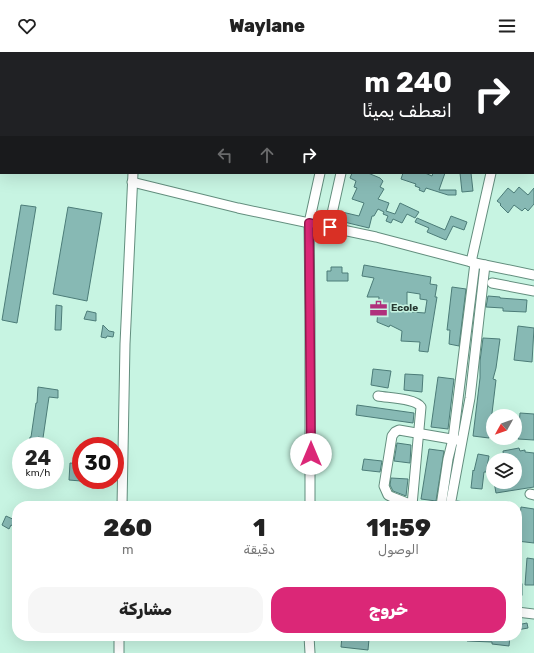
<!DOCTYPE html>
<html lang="ar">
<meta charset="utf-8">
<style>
:root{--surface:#fff;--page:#f6f6f6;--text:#222;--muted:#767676;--accent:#db2777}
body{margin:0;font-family:Rubik,Cairo,sans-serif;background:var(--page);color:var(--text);direction:rtl;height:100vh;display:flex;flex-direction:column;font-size:15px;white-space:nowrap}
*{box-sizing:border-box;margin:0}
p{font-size:13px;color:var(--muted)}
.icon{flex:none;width:22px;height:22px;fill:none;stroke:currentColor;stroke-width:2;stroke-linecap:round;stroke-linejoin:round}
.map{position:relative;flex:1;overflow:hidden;direction:ltr}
.side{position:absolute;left:12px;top:449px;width:510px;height:140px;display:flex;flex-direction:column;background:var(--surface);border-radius:16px;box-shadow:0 4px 16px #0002;direction:rtl}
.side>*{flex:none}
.banner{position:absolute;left:0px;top:0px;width:534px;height:122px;box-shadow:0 4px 16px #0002;direction:rtl;background:#202124;color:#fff;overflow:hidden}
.needle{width:26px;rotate:230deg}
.fabs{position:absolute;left:486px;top:357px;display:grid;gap:8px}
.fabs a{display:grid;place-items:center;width:36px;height:36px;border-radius:50%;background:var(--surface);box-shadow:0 4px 16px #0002;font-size:20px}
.speed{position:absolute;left:12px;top:385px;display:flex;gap:8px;font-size:20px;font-weight:700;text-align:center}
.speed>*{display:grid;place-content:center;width:52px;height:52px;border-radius:50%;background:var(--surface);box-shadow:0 4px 16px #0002;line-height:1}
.speed small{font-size:10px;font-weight:400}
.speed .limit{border:6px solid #d22;background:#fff;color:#111}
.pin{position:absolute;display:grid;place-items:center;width:34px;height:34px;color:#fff;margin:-17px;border-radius:8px;box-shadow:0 2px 6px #0006}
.me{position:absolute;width:44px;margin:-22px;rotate:0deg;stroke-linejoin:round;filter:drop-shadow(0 0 3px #0008)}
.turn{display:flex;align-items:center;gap:14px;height:84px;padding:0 16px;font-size:18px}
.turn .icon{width:52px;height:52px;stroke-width:2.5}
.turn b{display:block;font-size:28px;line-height:34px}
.lanes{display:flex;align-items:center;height:38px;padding:0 16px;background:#0003;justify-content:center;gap:20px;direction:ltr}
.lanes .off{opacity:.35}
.eta{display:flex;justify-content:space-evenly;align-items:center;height:68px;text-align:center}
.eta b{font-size:24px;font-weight:800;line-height:28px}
.button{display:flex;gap:8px;margin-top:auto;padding:8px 16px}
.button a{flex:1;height:46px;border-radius:16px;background:var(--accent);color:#fff;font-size:16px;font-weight:800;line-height:46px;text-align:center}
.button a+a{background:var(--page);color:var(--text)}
header{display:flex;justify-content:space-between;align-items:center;height:52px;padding:0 16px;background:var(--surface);font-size:18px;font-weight:800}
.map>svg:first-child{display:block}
.building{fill:#87b9b4;stroke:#4c7c78;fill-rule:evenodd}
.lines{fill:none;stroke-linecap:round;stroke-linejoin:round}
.minor-casing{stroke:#638e7e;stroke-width:11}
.minor{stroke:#fff;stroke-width:9}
.route-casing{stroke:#8e194d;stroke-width:10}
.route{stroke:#db2777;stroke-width:7}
.labels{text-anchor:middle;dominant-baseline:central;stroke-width:3;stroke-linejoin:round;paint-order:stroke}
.poi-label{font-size:10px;font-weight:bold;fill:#263831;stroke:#c7f4e2;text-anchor:start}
</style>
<header><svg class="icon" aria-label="menu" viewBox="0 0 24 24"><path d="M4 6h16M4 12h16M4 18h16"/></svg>Waylane<svg class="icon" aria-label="heart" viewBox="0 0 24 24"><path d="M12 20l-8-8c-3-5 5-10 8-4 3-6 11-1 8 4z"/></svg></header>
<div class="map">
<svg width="534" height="601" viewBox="0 0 534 601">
<rect width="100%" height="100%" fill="#c7f4e2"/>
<g class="building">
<path d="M352 121H368L380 126 383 129 380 135 384 137 378 147 389 151 386 159 395 162 400 151 419 160 415 166 407 162 402 171 393 167 391 171 386 169 388 164 383 162 384 160 378 157 374 164H372L369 176 340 169 342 160 359 164 364 151 352 147 357 136 354 135 356 129 350 126Z"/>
<path d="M403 121H425L432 124 433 121H445L439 138H456V143H448L426 136 424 140 419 138 420 136 415 134 416 132 401 127Z"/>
<path d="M460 121H471L473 139 462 140Z"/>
<path d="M519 135 528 143 534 136V152L528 159 525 156 522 159 514 153 508 161 500 153 501 152 497 149 508 136 514 141Z"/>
<path d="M21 153 36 155 17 271 2 268Z"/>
<path d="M68 155 102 161 87 249 53 242Z"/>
<path d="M451 164 467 170 464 178 453 174 446 188 427 180 429 176 415 170 417 166 445 178Z"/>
<path d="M364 213 431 225 430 232 437 233 435 245H437L428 300 419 299 420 290 401 289 402 279 390 273 389 275 377 270 379 245H367L374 226 362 224ZM407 240 420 242V247L427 248 425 261 412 260 413 256H407Z"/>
<path d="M331 215H342V221H348V229H327V219H331Z"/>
<path d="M452 235 466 237 459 294 449 292 450 278H447Z"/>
<path d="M488 244 500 245V246L527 248 526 260 503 259V256L486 255Z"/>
<path d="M56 253 62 254 61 278H55Z"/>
<path d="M87 259 96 261V269L84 267Z"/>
<path d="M103 273 109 279 114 280 113 285 107 284 106 286 101 285Z"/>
<path d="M518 274 534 276 532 310 514 308Z"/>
<path d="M483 286 500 287 496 316 493 327 496 328 489 386 473 384 480 326V309Z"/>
<path d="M373 317 391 319 388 336 371 333Z"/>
<path d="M405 322 423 323 422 340 404 338Z"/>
<path d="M438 325 454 327 448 377 431 375Z"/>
<path d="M38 335 58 338V346L49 345 43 386 38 385 37 394H29L30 385H31L36 351H37Z"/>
<path d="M357 353 414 361 413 371 356 363Z"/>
<path d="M520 361 534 362V388L518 387Z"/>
<path d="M397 391 411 393 410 411 394 409Z"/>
<path d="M519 396 520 399 525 398V400L534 401V435L496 441 494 430H515V408H504L503 399Z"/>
<path d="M429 397 444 399 436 449 421 447Z"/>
<path d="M478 402 489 404 486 420H484L482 437 471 436 473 418 474 419Z"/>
<path d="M364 407 382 409 380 420 362 418Z"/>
<path d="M70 411 81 412V429L69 428Z"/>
<path d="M391 426 408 427 406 444 393 439 390 433Z"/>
<path d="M457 449 472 451V454H457Z"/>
<path d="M521 455 534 457V491L517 489Z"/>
<path d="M6 464 17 469V476L11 473 9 477 2 473Z"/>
<path d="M527 506 534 507V533H525Z"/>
<rect x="517" y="532" width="5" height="11"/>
<path d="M527 571 528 576 517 578V573Z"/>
<path d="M342 584 369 587 368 598 341 595Z"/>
<path d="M467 584H510L509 594 492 592V590L467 589Z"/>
</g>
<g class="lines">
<defs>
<g id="minor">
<path d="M483 0 485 1"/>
<path d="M149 1V0"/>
<path d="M349 1V0"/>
<path d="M371 1V0"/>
<path d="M520 1V0"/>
<path d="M132 130 238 156 376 185 475 211 534 223"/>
<path d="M329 175 341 121"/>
<path d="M471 210 491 121"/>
<path d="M492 231 534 239"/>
<path d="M378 344C388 346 415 346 421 355L412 453"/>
<path d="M530 442 534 443"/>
<path d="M122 454 125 292 133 121"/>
<path d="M310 454V261L309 171 320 121"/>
<path d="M415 454 392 445 388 443 384 434 392 384 395 380 399 378 457 388"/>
<path d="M441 454 448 407 453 387 475 211"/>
<path d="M450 454 470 346 485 213"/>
<path d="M517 560 534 562"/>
<path d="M309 584 310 601"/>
<path d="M119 601V584"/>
</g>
</defs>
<use href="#minor" class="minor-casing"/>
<use href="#minor" class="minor"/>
</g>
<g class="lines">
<defs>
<path id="route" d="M311 402 309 171 330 175"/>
</defs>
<use href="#route" class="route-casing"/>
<use href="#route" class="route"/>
</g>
<defs>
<symbol id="office-bare" viewBox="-9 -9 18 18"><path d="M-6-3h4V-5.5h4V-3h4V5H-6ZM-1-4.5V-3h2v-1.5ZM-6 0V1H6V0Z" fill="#b0307c" stroke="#c7f4e2" stroke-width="2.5" paint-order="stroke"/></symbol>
</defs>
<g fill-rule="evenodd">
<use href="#office-bare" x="366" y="244" width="25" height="25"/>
</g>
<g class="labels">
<g class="poi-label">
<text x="391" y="256">Ecole</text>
</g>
</g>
</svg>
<div class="fabs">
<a><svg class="needle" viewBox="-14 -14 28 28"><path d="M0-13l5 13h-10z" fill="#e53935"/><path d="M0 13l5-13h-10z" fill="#767676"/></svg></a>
<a><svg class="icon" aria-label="layers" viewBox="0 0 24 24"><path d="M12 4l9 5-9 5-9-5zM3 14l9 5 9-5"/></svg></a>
</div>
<div class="speed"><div>24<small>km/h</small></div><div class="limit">30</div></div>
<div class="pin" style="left:330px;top:175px;background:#d93025"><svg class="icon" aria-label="arrive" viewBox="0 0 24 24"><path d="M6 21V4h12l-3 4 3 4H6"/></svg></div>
<svg class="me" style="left:311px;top:402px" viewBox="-20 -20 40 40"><circle r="19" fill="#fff"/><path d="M0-13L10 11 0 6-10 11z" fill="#db2777"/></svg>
<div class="banner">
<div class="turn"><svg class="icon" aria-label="right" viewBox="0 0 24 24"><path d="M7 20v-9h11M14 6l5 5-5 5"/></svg><div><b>240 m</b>انعطف يمينًا</div></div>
<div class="lanes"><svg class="icon off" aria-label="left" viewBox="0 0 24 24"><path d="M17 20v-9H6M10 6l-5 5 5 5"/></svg><svg class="icon off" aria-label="ahead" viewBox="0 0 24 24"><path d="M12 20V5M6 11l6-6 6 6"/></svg><svg class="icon" aria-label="right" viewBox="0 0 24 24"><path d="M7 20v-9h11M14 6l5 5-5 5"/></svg></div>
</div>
<section class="side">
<div class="eta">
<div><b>11:59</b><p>الوصول</p></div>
<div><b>1</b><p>دقيقة</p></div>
<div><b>260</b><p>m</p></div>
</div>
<div class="button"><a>خروج</a><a>مشاركة</a></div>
</section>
</div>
